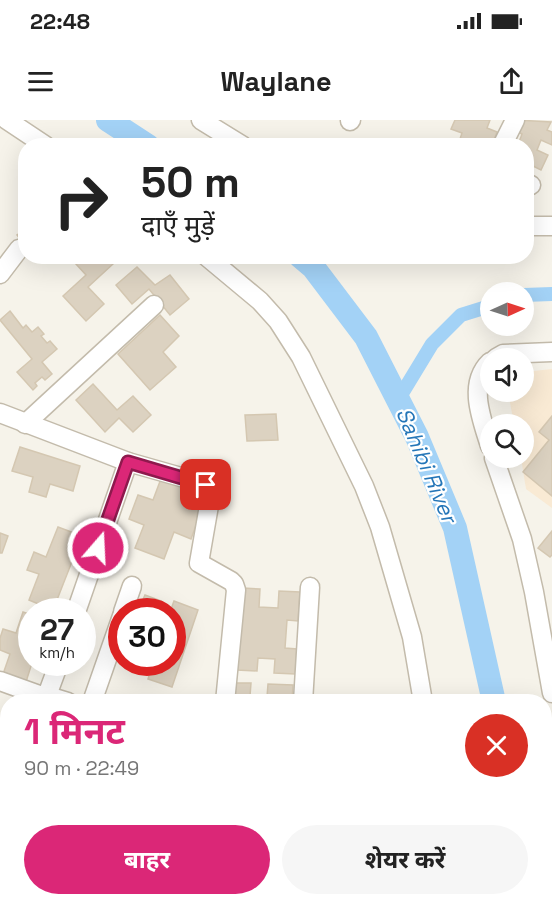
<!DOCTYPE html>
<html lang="hi">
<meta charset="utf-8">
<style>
:root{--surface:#fff;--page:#f6f6f6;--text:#222;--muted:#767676;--accent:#db2777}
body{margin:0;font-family:"Space Grotesk","Noto Sans Devanagari",sans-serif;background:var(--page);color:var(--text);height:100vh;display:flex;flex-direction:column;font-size:22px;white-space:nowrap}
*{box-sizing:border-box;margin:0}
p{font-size:20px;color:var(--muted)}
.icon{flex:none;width:33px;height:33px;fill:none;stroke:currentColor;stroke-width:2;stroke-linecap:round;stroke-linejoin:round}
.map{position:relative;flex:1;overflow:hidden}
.details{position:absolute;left:0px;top:574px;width:552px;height:212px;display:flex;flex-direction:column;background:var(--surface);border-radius:24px 24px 0 0;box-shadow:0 6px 24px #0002}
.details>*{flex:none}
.banner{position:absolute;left:18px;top:18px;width:516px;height:126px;border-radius:24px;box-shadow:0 6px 24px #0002;background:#fff;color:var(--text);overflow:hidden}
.needle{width:39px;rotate:87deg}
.tools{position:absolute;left:480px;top:162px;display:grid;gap:12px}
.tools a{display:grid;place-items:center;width:54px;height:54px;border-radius:50%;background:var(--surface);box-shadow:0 6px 24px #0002;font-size:30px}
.speed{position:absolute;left:18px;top:478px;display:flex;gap:12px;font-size:30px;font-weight:700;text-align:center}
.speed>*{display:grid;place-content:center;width:78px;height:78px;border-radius:50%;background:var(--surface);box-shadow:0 6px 24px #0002;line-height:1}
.speed small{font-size:15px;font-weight:400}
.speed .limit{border:9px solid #d22;background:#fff;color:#111}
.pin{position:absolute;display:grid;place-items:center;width:51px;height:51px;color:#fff;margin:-26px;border-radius:12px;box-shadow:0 3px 9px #0006}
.me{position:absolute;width:66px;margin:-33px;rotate:19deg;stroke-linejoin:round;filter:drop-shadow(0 0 4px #0008)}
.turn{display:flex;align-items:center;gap:21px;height:126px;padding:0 24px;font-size:27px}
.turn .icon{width:78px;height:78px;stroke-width:2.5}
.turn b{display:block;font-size:42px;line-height:51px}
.round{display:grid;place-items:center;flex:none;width:63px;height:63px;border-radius:32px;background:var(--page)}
.summary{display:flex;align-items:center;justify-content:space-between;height:102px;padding:0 24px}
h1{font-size:36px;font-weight:700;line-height:45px;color:var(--accent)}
.action{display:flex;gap:12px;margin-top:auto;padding:12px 24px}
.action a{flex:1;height:69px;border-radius:36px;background:var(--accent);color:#fff;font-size:24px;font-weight:700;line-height:69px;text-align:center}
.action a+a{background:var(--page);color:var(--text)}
.status{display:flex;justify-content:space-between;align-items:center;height:42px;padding:0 30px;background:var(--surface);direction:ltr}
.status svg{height:16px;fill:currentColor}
header{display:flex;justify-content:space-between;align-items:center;height:78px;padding:0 24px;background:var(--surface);font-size:27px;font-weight:700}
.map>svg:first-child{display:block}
.commercial{fill:#f9ead4}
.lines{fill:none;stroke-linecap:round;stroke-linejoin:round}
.canal{stroke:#a3d2f6;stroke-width:14}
.river{stroke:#a3d2f6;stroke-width:24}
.building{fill:#dcd2c1;stroke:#d4c7b1;stroke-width:1.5}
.minor-casing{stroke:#c3bbab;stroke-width:21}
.minor{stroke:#fff;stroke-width:18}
.route-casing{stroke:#8e194d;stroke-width:15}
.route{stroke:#db2777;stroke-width:10}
.labels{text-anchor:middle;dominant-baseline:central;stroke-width:4.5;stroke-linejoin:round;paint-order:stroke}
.water-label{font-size:22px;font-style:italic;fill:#2576b8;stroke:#fff}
</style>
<div class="status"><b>22:48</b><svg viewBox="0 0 49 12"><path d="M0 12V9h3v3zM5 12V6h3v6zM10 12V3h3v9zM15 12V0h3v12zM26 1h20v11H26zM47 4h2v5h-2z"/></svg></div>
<header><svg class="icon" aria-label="menu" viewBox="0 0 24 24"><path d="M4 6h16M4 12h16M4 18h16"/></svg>Waylane<svg class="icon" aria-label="share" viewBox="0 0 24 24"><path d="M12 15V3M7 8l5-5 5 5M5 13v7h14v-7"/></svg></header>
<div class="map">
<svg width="552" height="785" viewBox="0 0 552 785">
<rect width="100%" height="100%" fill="#f6f3ea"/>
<g class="commercial">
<path d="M552 249V388L526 369 521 338H524V304H514L508 272H524V252Z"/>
<path d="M412 778 414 785H237L236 779Z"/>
</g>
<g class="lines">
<g class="canal">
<path d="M524 175 552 174"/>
<path d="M398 280 432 224 461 195 490 186"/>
</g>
<g class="river">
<path d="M108 0 148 26"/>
<path d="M300 136 313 147 366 217 417 317 455 408 494 582"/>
<path d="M524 778 525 785"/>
</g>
</g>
<g class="building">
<path d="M455 0H490L487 8 497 12 492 26 458 25 462 13 451 9Z"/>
<path d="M517 0 551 2 547 10 552 12V25L541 20 537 30 548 35 541 50 531 45 526 53V26H506L508 20 518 25 522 14 513 10Z"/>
<path d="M26 109V127L17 115Z"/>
<path d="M85 136H106L113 144 88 167 104 184 86 201 63 176 86 155 76 144Z"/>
<path d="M137 147 155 165 170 155 189 179 170 195 149 169 132 184 116 165Z"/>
<path d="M10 191 23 208 26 205 32 212 38 207 44 214 41 216 47 223 50 221 57 229 42 242 52 254 45 260 42 257 35 263 37 266 33 270 17 252 32 239 0 200Z"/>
<path d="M160 195 179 216 163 232 176 247 150 270 118 234Z"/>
<path d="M93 264 117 290 133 276 151 295 133 312 119 298 105 312 76 280Z"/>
<path d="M276 294 278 320 247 321 245 295Z"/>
<path d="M552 296V376L523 352 549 320 539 312Z"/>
<path d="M20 327 80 346 73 371 50 364 46 377 29 372 33 357 12 351Z"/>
<path d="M162 356 189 366 183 382 202 389 191 419 174 412 164 439 135 428 144 405 129 399 138 375 153 380Z"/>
<path d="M58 407 82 416 53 490 29 480 39 454 27 450 34 432 46 437Z"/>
<path d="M552 411V435L550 437 538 428Z"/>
<path d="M0 413 8 416 2 433H0Z"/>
<path d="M243 468 260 469 259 487 278 488 279 471 300 472 298 501 287 500 285 528 297 529 295 554 274 553 275 539 258 538 257 551 237 550Z"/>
<path d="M145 475 161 481 156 492H125L130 479 141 484Z"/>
<path d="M174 481 198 490 172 567 148 559 153 543H172V492H170Z"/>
<path d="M23 492 32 495V543L25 565 2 557 10 534 0 530V518L3 509 16 513Z"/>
<path d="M234 563H251L250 576 267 577 268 564 293 565 292 582H233Z"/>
</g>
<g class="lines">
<defs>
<g id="minor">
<path d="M7 0 46 26"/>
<path d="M201 0 243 26"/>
<path d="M350 1 351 0"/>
<path d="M502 26 515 0"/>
<path d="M526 63 531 65"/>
<path d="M526 106H552"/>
<path d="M206 136 260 181 278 201 301 237 364 366 380 407 412 517 423 582"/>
<path d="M0 154 19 129"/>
<path d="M496 238 503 234 552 232"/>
<path d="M490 242C467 264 482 300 490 326"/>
<path d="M0 293 128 342 202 363 209 369 211 374 199 443 231 461 234 464 236 470 225 582"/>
<path d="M25 304 154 185"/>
<path d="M494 338 522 419 534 472 552 573"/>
<path d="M76 492 128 342"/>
<path d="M123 492 132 466"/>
<path d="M0 561 39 575H45L49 570 59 543"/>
<path d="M45 575 68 582"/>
<path d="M92 582 122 496"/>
<path d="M303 582 310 467"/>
<path d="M458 778 459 785"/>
<path d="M329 785V778"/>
</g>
</defs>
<use href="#minor" class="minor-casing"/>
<use href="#minor" class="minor"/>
</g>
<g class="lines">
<defs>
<path id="route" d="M98 428 128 342 206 365"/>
</defs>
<use href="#route" class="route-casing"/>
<use href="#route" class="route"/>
</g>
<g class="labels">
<g class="water-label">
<text transform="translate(427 345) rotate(67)">Sahibi River</text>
</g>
</g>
</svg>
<div class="tools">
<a><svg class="needle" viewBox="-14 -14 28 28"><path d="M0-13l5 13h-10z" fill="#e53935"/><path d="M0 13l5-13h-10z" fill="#767676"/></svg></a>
<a><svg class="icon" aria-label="sound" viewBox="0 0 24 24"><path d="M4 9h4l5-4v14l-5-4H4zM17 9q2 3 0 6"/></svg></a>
<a><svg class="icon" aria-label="search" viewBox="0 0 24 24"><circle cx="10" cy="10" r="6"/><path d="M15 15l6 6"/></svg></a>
</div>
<div class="speed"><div>27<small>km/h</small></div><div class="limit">30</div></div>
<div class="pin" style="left:206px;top:365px;background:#d93025"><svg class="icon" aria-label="arrive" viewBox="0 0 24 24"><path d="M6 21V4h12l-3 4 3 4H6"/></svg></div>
<svg class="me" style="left:98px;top:428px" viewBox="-20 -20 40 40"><circle r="17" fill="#db2777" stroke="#fff" stroke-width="3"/><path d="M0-11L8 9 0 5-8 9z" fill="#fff"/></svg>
<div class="banner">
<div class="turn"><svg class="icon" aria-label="right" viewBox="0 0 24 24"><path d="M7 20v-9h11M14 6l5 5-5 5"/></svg><div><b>50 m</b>दाएँ मुड़ें</div></div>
</div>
<section class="details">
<div class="summary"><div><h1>1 मिनट</h1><p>90 m · 22:49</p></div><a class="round" style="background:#d93025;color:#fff"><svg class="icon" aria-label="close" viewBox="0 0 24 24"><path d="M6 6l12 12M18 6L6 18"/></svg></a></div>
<div class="action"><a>बाहर</a><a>शेयर करें</a></div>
</section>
</div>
